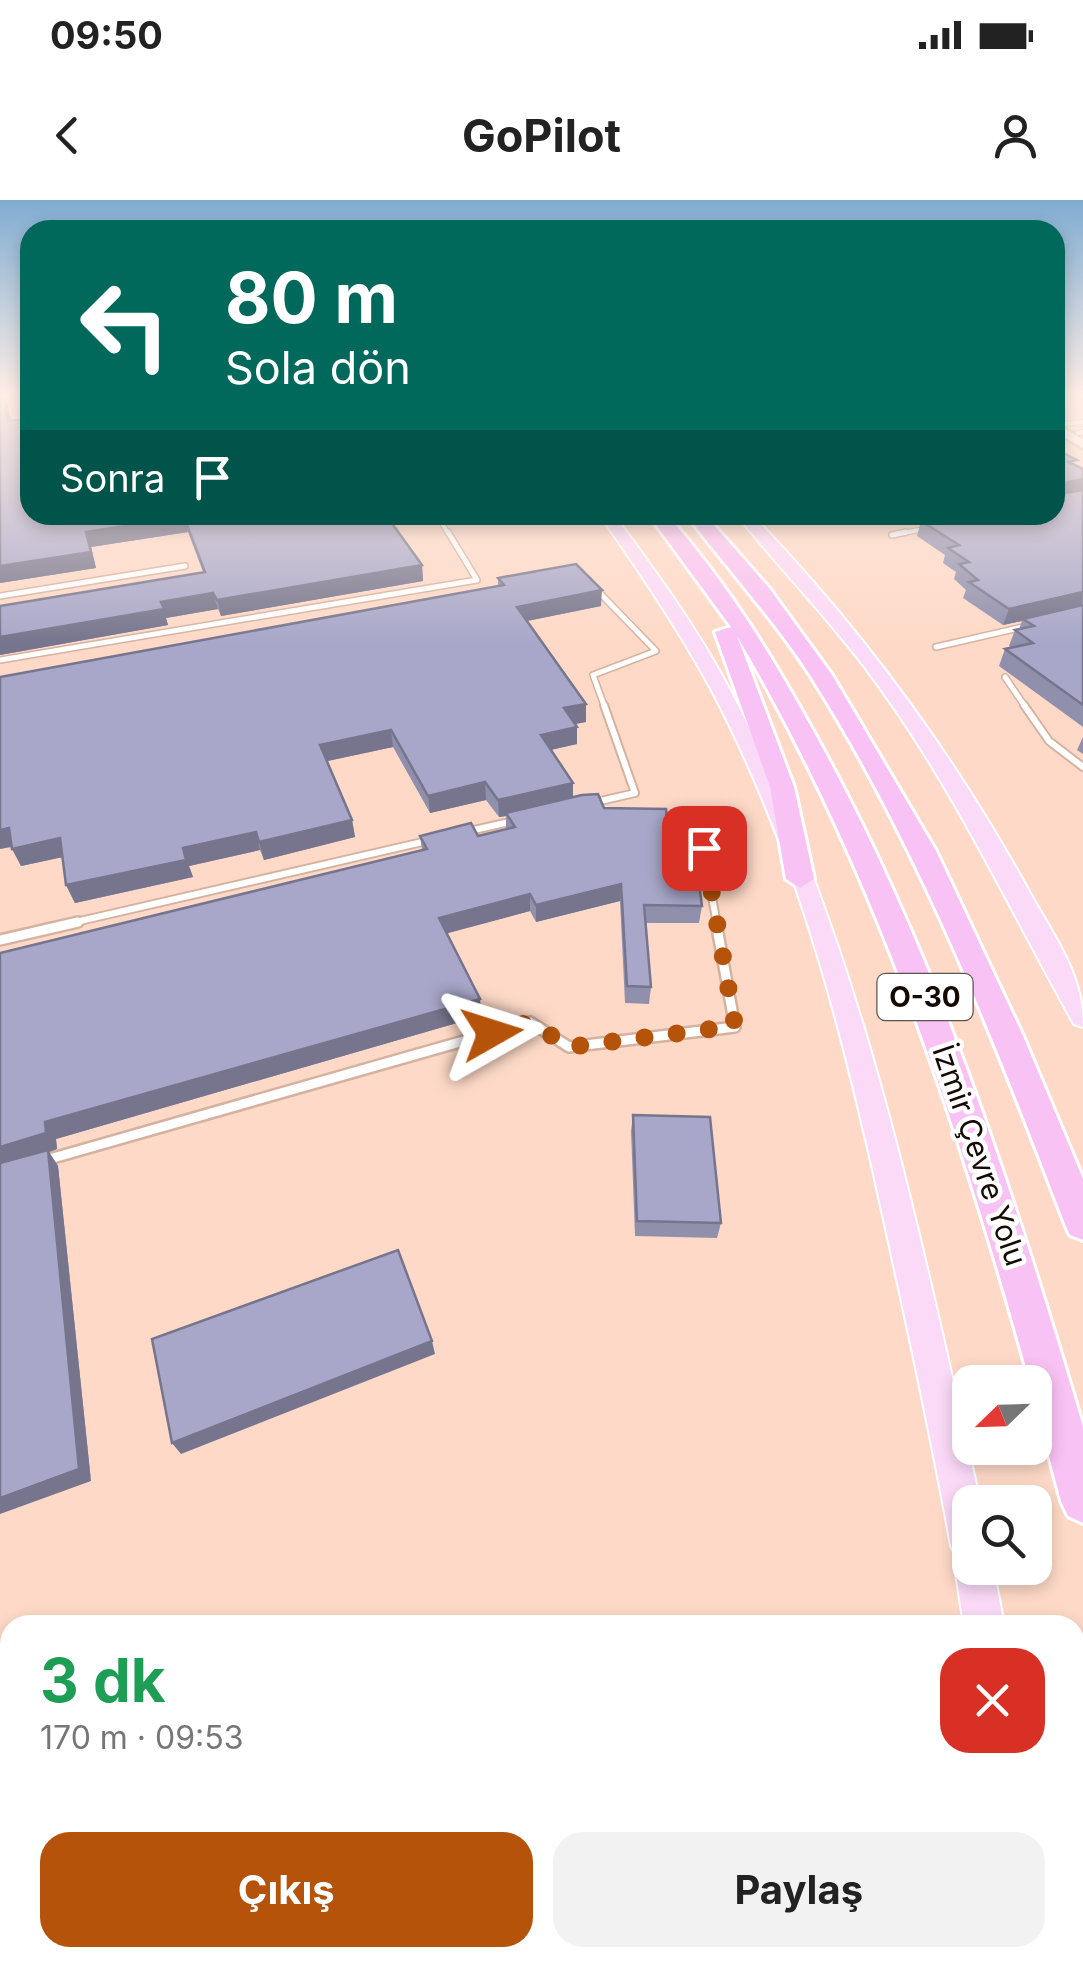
<!DOCTYPE html>
<html lang="tr">
<meta charset="utf-8">
<style>
:root{--surface:#fff;--page:#f2f2f2;--text:#222;--muted:#767676;--accent:#b45309}
body{margin:0;font-family:Inter,sans-serif;background:var(--page);color:var(--text);height:100vh;display:flex;flex-direction:column;font-size:38px;white-space:nowrap}
*{box-sizing:border-box;margin:0}
p{font-size:32px;color:var(--muted)}
.icon{flex:none;width:55px;height:55px;fill:none;stroke:currentColor;stroke-width:2;stroke-linecap:round;stroke-linejoin:round}
.map{position:relative;flex:1;overflow:hidden}
.sheet{position:absolute;left:0px;top:1415px;width:1085px;height:352px;display:flex;flex-direction:column;background:var(--surface);border-radius:30px 30px 0 0;box-shadow:0 5px 15px #0003}
.sheet>*{flex:none}
.top-card{position:absolute;left:20px;top:20px;width:1045px;height:305px;border-radius:30px;box-shadow:0 5px 15px #0003;background:#00695c;color:#fff;overflow:hidden}
.needle{width:65px;rotate:247deg}
.tools{position:absolute;left:952px;top:1165px;display:grid;gap:20px}
.tools a{display:grid;place-items:center;width:100px;height:100px;border-radius:20px;background:var(--surface);box-shadow:0 5px 15px #0003;font-size:50px}
.pin{position:absolute;display:grid;place-items:center;width:85px;height:85px;color:#fff;margin:-42px;border-radius:20px;box-shadow:0 5px 15px #0006}
.me{position:absolute;width:110px;margin:-55px;rotate:84deg;stroke-linejoin:round;filter:drop-shadow(0 0 8px #0008)}
.turn{display:flex;align-items:center;gap:35px;height:210px;padding:0 40px;font-size:45px}
.turn .icon{width:130px;height:130px;stroke-width:2.5}
.turn b{display:block;font-size:70px;line-height:85px}
.then{display:flex;align-items:center;height:95px;padding:0 40px;background:#0003;gap:20px;font-size:38px}
.round{display:grid;place-items:center;flex:none;width:105px;height:105px;border-radius:30px;background:var(--page)}
.summary{display:flex;align-items:center;justify-content:space-between;height:170px;padding:0 40px}
h1{font-size:60px;font-weight:700;line-height:75px;color:#1e9e55}
.primary-button{display:flex;gap:20px;margin-top:auto;padding:20px 40px}
.primary-button a{flex:1;height:115px;border-radius:30px;background:var(--accent);color:#fff;font-size:40px;font-weight:700;line-height:115px;text-align:center}
.primary-button a+a{background:var(--page);color:var(--text)}
.status{display:flex;justify-content:space-between;align-items:center;height:70px;padding:0 50px;background:var(--surface);direction:ltr}
.status svg{height:28px;fill:currentColor}
header{display:flex;justify-content:space-between;align-items:center;height:130px;padding:0 40px;background:var(--surface);font-size:45px;font-weight:700}
.map>svg:first-child{display:block}
.lines{fill:none;stroke-linecap:round;stroke-linejoin:round}
.lane-far3-casing{stroke:#d5b2a0;stroke-width:6}
.lane-far2-casing{stroke:#d5b2a0;stroke-width:8}
.lane-far1-casing{stroke:#d5b2a0;stroke-width:10}
.lane-casing{stroke:#d5b2a0;stroke-width:14}
.secondary-casing{stroke:#d5b2a0;stroke-width:5}
.primary-casing{stroke:#fff;stroke-width:4}
.highway-casing{stroke:#fff;stroke-width:6}
.lane-far3{stroke:#fff;stroke-width:4}
.lane-far2{stroke:#fff;stroke-width:5}
.lane-far1{stroke:#fff;stroke-width:6}
.lane{stroke:#fff;stroke-width:9}
.secondary{fill:#fff;fill-rule:evenodd}
.primary{fill:#fbdaf8;fill-rule:evenodd}
.highway{fill:#f9c2f4;fill-rule:evenodd}
.wall{fill:#9090ad}
.shaded-wall{fill:#76758d}
.building{fill:#a8a7c9;stroke:#76758d;stroke-width:2.5}
.route{stroke:#b45309;stroke-width:18;stroke-dasharray:0 32.4}
.labels{text-anchor:middle;dominant-baseline:central;stroke-width:9;stroke-linejoin:round;paint-order:stroke}
.shield{fill:#fff;stroke:#5b534f;stroke-width:2.5}
.shield-label{font-size:28px;font-weight:bold;fill:#150904}
.street-label{font-size:30px;fill:#150904;stroke:#fff}
</style>
<div class="status"><b>09:50</b><svg viewBox="0 0 49 12"><path d="M0 12V9h3v3zM5 12V6h3v6zM10 12V3h3v9zM15 12V0h3v12zM26 1h20v11H26zM47 4h2v5h-2z"/></svg></div>
<header><svg class="icon" aria-label="back" viewBox="0 0 24 24"><path d="M15 5l-7 7 7 7"/></svg>GoPilot<svg class="icon" aria-label="person" viewBox="0 0 24 24"><circle cx="12" cy="8" r="4"/><path d="M4 21q1-7 8-7t8 7"/></svg></header>
<div class="map">
<svg width="1083" height="1767" viewBox="0 0 1083 1767">
<rect width="100%" height="100%" fill="#fed9c7"/>
<g class="lines">
<defs>
<g id="lane-far3">
<path d="M1064 224 1083 222"/>
<path d="M1078 233 1083 232"/>
<path d="M437 315 449 335"/>
<path d="M893 335 929 328"/>
</g>
<g id="lane-far2">
<path d="M892 335 906 332"/>
<path d="M595 388 656 451 593 475 605 508"/>
<path d="M0 396 185 366"/>
<path d="M936 447 1027 426"/>
<path d="M0 460 477 380 448 332"/>
<path d="M1005 477 1026 508"/>
</g>
<g id="lane-far1">
<path d="M1024 505 1049 541 1083 567"/>
<path d="M592 603 635 593 604 505"/>
<path d="M465 632 514 621"/>
<path d="M703 649 717 724"/>
<path d="M67 724 431 640"/>
</g>
<g id="lane">
<path d="M0 740 78 722"/>
<path d="M46 960 530 822 569 847 735 827 716 722"/>
</g>
<path id="secondary" d="M1055 224 1083 239V248L1055 232Z"/>
<g id="primary">
<path d="M600 315H614C656 372 698 429 731 492 854 728 910 991 968 1248L980 1302H970V1368H993L1004 1425H964L955 1368 958 1360 951 1346C932 1241 910 1138 887 1034 847 848 800 656 710 487 677 427 639 371 600 315Z"/>
<path d="M737 315H752C862 429 955 556 1031 695 1056 740 1083 774 1083 827L1074 824C1011 712 958 597 883 492 839 429 785 375 737 315Z"/>
<path d="M996 1758H1064L1067 1767H996Z"/>
</g>
<g id="highway">
<path d="M649 315H667C730 386 778 466 823 549 935 755 1008 976 1075 1200L1083 1227V1323L1068 1316 1061 1301 1035 1203V1182H1030C958 923 875 669 737 436L794 587 814 679 800 688 786 679 770 587 715 432 731 427Z"/>
<path d="M687 315H705L769 388 832 475 936 651 1023 836 1083 979V1040L1070 1035 1065 1024C993 836 920 649 812 478 775 420 728 370 687 315Z"/>
</g>
</defs>
<use href="#lane-far3" class="lane-far3-casing"/>
<use href="#lane-far2" class="lane-far2-casing"/>
<use href="#lane-far1" class="lane-far1-casing"/>
<use href="#lane" class="lane-casing"/>
<use href="#secondary" class="secondary-casing"/>
<use href="#primary" class="primary-casing"/>
<use href="#highway" class="highway-casing"/>
<use href="#lane-far3" class="lane-far3"/>
<use href="#lane-far2" class="lane-far2"/>
<use href="#lane-far1" class="lane-far1"/>
<use href="#lane" class="lane"/>
<use href="#secondary" class="secondary"/>
<use href="#primary" class="primary"/>
<use href="#highway" class="highway"/>
</g>
<g class="wall">
<path d="M0 196H6L30 315 391 316H387L422 365 423 381 221 416 218 409 166 418 168 425 0 455V406L203 372 188 332 91 347 96 368 0 383Z"/>
<path d="M1075 265 1083 269V527L999 466 1005 449 1011 448 1009 446 1015 430 1019 429 1022 421 1003 425 963 398 966 390 954 379 956 372 943 363 945 355 917 336 921 321H923L914 315H1055Z"/>
<path d="M498 378 601 406 527 421 586 522 575 524 577 544 551 550 573 597 604 608 671 653 702 706 699 723H646L651 787 649 804 625 803 620 701 536 722 530 711 447 733 480 799 481 816 56 939 57 949 49 952 58 966 91 1281 0 753 422 650 420 636H478L506 630V616L499 617 486 600 430 613 393 547 327 561 352 620 355 637 264 660 260 650 189 666 193 677 75 703 66 685 62 657 21 666 12 647 0 649 498 386Z"/>
<path d="M1083 537V554L1077 550Z"/>
<path d="M633 915 721 1023 717 1038 635 1036 631 931Z"/>
</g>
<g class="shaded-wall">
<path d="M4 196H6L13 235 8 221Z"/>
<path d="M1083 279V292L1055 298V291L1058 284Z"/>
<path d="M929 315H973L927 323Z"/>
<path d="M184 317 188 332 91 347 96 368 0 383V366L86 332Z"/>
<path d="M422 365 423 381 221 416 217 400Z"/>
<path d="M602 390 601 406 517 423V407Z"/>
<path d="M1083 392 1082 407 1023 419 1022 421 1003 425 1009 409Z"/>
<path d="M213 393 218 409 166 418 168 425 0 455V437L161 402Z"/>
<path d="M586 504V522L564 526V508Z"/>
<path d="M577 527V544L541 552V535Z"/>
<path d="M391 530 393 547 323 562 320 545Z"/>
<path d="M485 582 486 600 430 613 428 596Z"/>
<path d="M573 583V600L506 613V616L499 617 498 600Z"/>
<path d="M352 620 355 637 264 660 259 642Z"/>
<path d="M9 628 18 645 0 649V630Z"/>
<path d="M256 632 260 650 189 666 193 677 75 703 66 685 183 648Z"/>
<path d="M60 638 68 656 21 666 12 649Z"/>
<path d="M621 684 620 701 536 722V705Z"/>
<path d="M530 694V711L441 735 439 718Z"/>
<path d="M480 799 481 816 56 939 57 949 49 952 58 966 91 1281 0 1314V947L45 922Z"/>
<path d="M432 1141 435 1154 181 1254 172 1243Z"/>
</g>
<g class="building">
<path d="M0 196H4L8 221 30 219V315H386L422 365 217 400 213 393 161 402 164 409 0 437V406L205 372 184 317 86 332 91 352 0 366Z"/>
<path d="M1055 249 1077 260 1068 262 1083 269V279L1058 284 1055 290 1060 294 1083 290V392L1009 409 969 382 978 380 959 364 969 362 948 348 959 345 921 321 953 315H1055Z"/>
<path d="M576 364 602 390 517 407 586 504 564 508 577 527 541 535 573 583 498 600 485 582 428 596 391 530 320 545 352 620 259 642 256 632 183 648 186 660 66 685 60 638 12 649 9 628 0 630V477L504 385 498 378Z"/>
<path d="M1083 405V505L1005 449 1033 443 1015 430 1034 426 1023 419Z"/>
<path d="M598 594 604 608 666 609 671 653H695L702 706 644 705 651 787 627 786 621 684 536 705 530 694 439 718 480 799 45 922 46 933 0 947V753L427 649 420 636 471 623 478 636 515 627 506 613 582 595Z"/>
<path d="M633 915 710 917 721 1023 637 1021Z"/>
<path d="M48 950 79 1269 0 1298V963Z"/>
<path d="M398 1050 432 1141 172 1243 152 1139Z"/>
</g>
<linearGradient id="sky" x2="0" y2="1"><stop stop-color="#7facd2"/><stop offset="0.44" stop-color="#ffeee6"/><stop offset="1" stop-color="#ffeee6" stop-opacity="0"/></linearGradient>
<rect width="1083" height="444" fill="url(#sky)"/>
<g class="lines">
<path class="route" d="M492 833 530 822 569 847 735 826 704 648"/>
</g>
<g class="labels">
<rect class="shield" x="877.5" y="774" width="95" height="46" rx="8"/>
<g class="shield-label">
<text x="925" y="797">O-30</text>
</g>
<g class="street-label">
<text transform="translate(980 955) rotate(71)">İzmir Çevre Yolu</text>
</g>
</g>
</svg>
<div class="tools">
<a><svg class="needle" viewBox="-14 -14 28 28"><path d="M0-13l5 13h-10z" fill="#e53935"/><path d="M0 13l5-13h-10z" fill="#767676"/></svg></a>
<a><svg class="icon" aria-label="search" viewBox="0 0 24 24"><circle cx="10" cy="10" r="6"/><path d="M15 15l6 6"/></svg></a>
</div>
<div class="pin" style="left:704px;top:648px;background:#d93025"><svg class="icon" aria-label="arrive" viewBox="0 0 24 24"><path d="M6 21V4h12l-3 4 3 4H6"/></svg></div>
<svg class="me" style="left:492px;top:833px" viewBox="-20 -20 40 40"><path d="M0-17L14 15 0 8-14 15z" fill="#b45309" stroke="#fff" stroke-width="4"/></svg>
<div class="top-card">
<div class="turn"><svg class="icon" aria-label="left" viewBox="0 0 24 24"><path d="M17 20v-9H6M10 6l-5 5 5 5"/></svg><div><b>80 m</b>Sola dön</div></div>
<div class="then">Sonra<svg class="icon" aria-label="arrive" viewBox="0 0 24 24"><path d="M6 21V4h12l-3 4 3 4H6"/></svg></div>
</div>
<section class="sheet">
<div class="summary"><div><h1>3 dk</h1><p>170 m · 09:53</p></div><a class="round" style="background:#d93025;color:#fff"><svg class="icon" aria-label="close" viewBox="0 0 24 24"><path d="M6 6l12 12M18 6L6 18"/></svg></a></div>
<div class="primary-button"><a>Çıkış</a><a>Paylaş</a></div>
</section>
</div>
